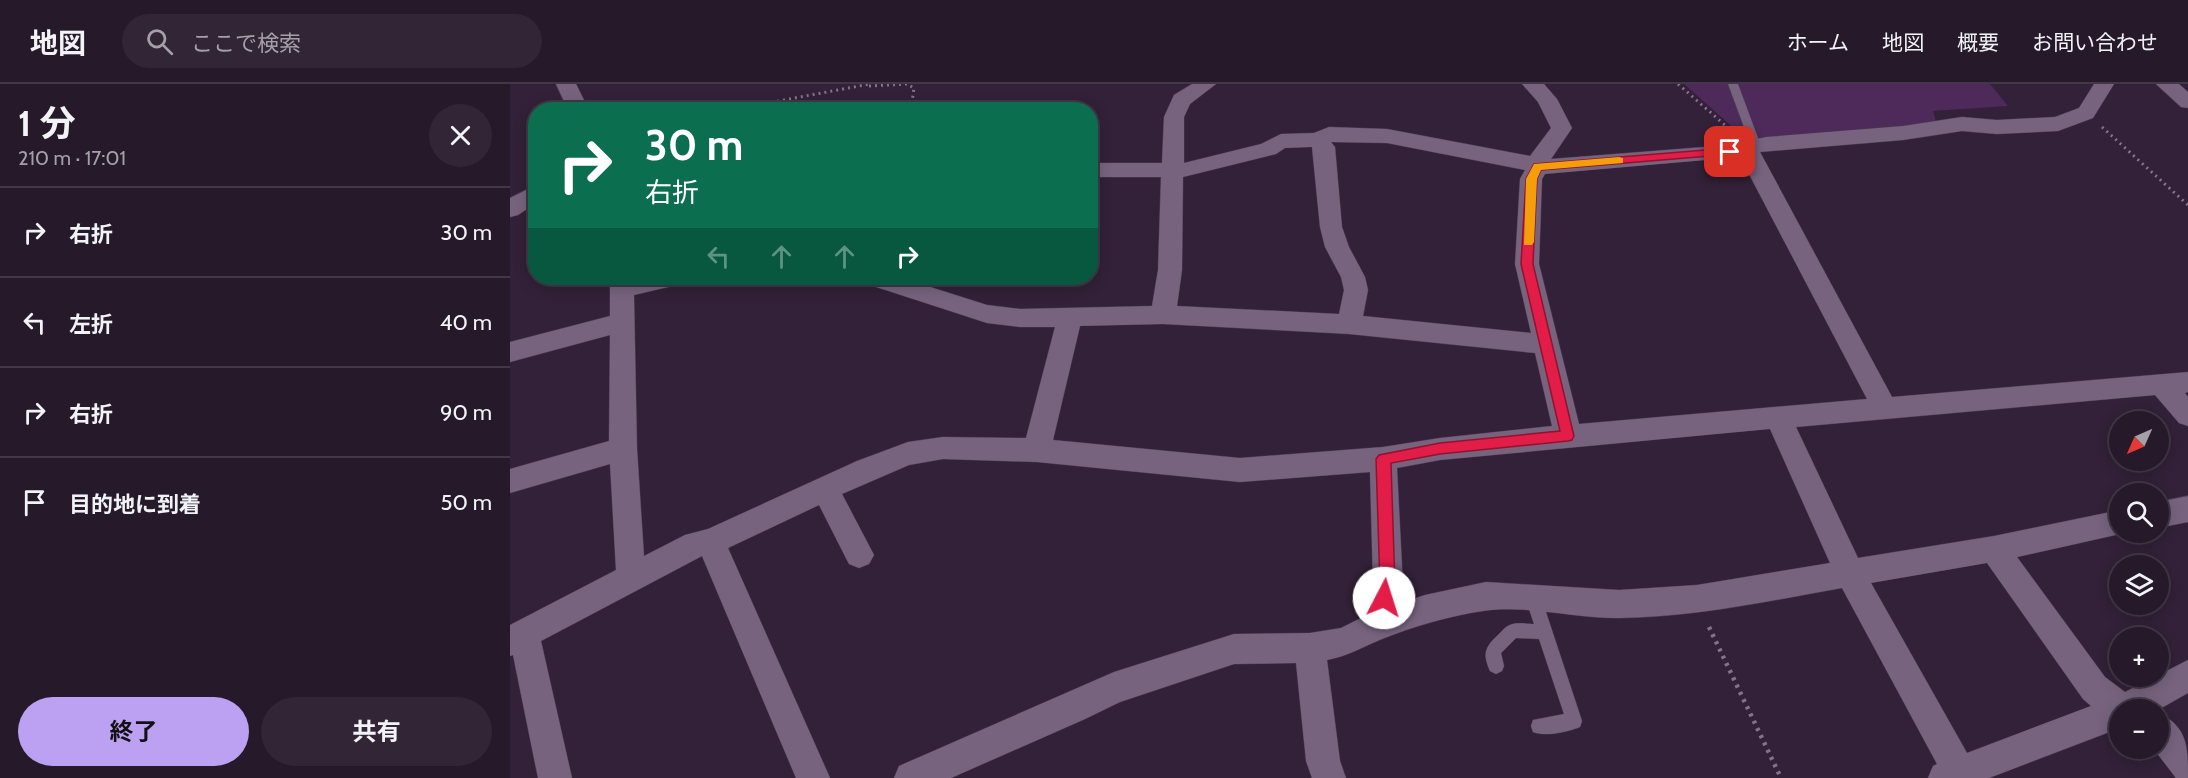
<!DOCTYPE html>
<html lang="ja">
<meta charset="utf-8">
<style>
:root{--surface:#26192a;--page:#322636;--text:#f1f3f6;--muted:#a4a0a8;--line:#423847;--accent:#bca0f2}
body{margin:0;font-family:Cabin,"Noto Sans JP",sans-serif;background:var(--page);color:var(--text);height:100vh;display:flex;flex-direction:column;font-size:22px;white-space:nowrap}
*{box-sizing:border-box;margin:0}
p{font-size:20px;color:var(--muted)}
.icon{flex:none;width:33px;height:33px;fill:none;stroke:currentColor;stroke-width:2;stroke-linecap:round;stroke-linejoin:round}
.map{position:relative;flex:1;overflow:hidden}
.side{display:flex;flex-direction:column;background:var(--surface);width:510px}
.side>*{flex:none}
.banner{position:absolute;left:18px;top:18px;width:570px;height:183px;border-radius:24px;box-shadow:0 3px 15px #0003,0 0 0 2px var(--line);background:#0b6e4f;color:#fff;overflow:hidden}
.needle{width:39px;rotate:225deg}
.fabs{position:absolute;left:1599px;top:327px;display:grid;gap:12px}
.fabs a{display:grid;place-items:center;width:60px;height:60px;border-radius:50%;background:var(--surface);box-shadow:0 3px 15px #0003,0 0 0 2px var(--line);font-size:30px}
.pin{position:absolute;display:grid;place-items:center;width:51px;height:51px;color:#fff;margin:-26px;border-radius:12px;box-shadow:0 3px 9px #0006}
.me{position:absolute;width:66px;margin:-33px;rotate:5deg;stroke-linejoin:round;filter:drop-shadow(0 0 4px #0008)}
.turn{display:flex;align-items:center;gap:21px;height:126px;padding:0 18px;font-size:27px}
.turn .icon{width:78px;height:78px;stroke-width:2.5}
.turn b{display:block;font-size:42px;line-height:51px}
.lanes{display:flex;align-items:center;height:57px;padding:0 18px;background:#0003;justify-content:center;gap:30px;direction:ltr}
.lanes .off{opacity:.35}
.round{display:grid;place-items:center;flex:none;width:63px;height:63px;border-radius:32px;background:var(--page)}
.headline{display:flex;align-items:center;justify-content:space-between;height:102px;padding:0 18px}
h1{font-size:36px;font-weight:700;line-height:45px}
.button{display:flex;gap:12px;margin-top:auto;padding:12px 18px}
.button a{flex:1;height:69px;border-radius:36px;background:var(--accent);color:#111;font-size:24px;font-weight:700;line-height:69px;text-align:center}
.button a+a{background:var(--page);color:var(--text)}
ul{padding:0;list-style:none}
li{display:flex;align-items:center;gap:18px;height:90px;padding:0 18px;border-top:2px solid var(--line)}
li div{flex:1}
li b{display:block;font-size:22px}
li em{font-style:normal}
header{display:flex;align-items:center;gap:36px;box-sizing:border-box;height:84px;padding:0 30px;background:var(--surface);border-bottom:2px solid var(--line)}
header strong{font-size:28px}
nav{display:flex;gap:33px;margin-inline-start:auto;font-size:21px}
.search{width:420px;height:54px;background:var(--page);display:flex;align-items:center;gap:15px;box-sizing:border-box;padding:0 21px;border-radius:33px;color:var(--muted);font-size:22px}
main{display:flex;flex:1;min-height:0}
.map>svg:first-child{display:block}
.green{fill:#4d2a59}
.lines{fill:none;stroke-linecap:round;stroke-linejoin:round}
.lane-casing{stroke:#4c3c50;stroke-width:1}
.street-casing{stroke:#4c3c50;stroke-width:1}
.path-far1{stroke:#837488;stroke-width:3;stroke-dasharray:2 4;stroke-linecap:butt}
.path{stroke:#837488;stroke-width:4.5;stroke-dasharray:3 5;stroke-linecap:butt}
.lane{fill:#77637e;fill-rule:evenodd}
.street{fill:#77637e;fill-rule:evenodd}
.route{fill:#e11d48;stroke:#92132f;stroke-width:1.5}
.slow{fill:#f59e0b}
</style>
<header>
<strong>地図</strong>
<div class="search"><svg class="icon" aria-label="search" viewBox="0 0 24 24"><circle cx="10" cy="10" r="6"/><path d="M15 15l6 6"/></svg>ここで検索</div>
<nav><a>ホーム</a><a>地図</a><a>概要</a><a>お問い合わせ</a></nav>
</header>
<main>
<section class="side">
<div class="headline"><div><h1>1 分</h1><p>210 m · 17:01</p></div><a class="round"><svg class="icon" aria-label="close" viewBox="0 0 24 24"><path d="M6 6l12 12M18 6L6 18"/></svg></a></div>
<ul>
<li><svg class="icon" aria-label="right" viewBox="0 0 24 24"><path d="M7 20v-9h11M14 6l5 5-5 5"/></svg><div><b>右折</b></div><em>30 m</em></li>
<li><svg class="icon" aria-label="left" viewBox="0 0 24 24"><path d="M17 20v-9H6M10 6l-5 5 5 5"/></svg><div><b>左折</b></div><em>40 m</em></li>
<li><svg class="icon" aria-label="right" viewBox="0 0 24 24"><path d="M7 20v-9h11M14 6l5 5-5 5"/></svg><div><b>右折</b></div><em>90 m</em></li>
<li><svg class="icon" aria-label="arrive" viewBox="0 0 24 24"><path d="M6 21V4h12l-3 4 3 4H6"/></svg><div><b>目的地に到着</b></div><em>50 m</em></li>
</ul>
<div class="button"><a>終了</a><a>共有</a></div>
</section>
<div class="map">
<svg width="1678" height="694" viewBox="0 0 1678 694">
<rect width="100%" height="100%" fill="#322138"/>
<path class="green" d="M1174 0H1480L1498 22 1423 27 1427 41 1252 57 1236 55Z"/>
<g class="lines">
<defs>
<g id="lane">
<path d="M1218 0H1228L1251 62 1250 64H1242L1241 62Z"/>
<path d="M1023 506 1028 508 1031 513 1072 637 1070 643C1058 648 1035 653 1023 648L1021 642 1023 636 1054 630 1029 555 1006 554 991 569 994 582 992 587 986 590 980 587C972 569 975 563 989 550 992 547 996 542 1000 541 1007 538 1017 540 1024 540L1015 513 1018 508Z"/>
</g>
<g id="street">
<path d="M46 0H66L79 26H58Z"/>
<path d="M682 0H706L680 20 674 33V79L751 60 771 50 804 49 819 43 877 45 1020 72 1041 44 1028 18 1012 0H1034L1047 15 1062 44 1041 75 1220 61 1256 53 1393 42 1452 33 1487 36 1545 33 1569 24 1584 0H1604L1583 34 1548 47 1487 50 1452 47 1393 56 1250 68 1382 313 1678 288V308L1675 309 1678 313V342L1669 339 1645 311 1286 343 1348 474 1484 452 1610 426V448H1619L1507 473 1595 593 1615 608 1678 576V609L1648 626H1610V644L1479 694H1418L1423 682 1427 680 1332 504C1259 517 1185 533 1110 534 1068 535 1014 520 973 527 939 532 905 542 872 555 853 563 838 572 817 576L830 677 836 694H802L796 677 786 579 724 580 610 618 575 635 441 694H384L389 682 604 588 724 550 800 549 831 544 851 534 863 502 860 388 730 398 527 378 433 375 399 381 332 410 364 471 359 480 349 484 339 480 309 421 218 464 320 694H286L192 472 31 557 62 694H28L3 571 0 572V541L106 486 100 380 0 409V385L99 357 100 251 0 278V258L100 232V194H175L171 200 124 211 127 365 134 472 175 451 198 445 347 377 398 358 433 353 516 354 545 243H510L477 239 357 200 353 194H392L477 221 510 225 642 222 648 186 651 93H580V79H652L654 33 664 11ZM821 58 877 59 1015 86 1010 95 1005 180 1021 249 853 232 858 206 855 193 839 163 832 143 825 63ZM802 63 810 143 815 163 831 193 834 206 829 230 667 222 672 186 673 93 766 70 775 64ZM1230 73 1357 315 1069 340 1029 180 1032 95 1035 90ZM653 240 839 250 1025 269 1042 342 930 354 873 363 730 374 543 356 570 242ZM1260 345 1320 479 1187 501 1109 506 976 498 915 511 888 520 893 502 887 384 930 376ZM1477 479 1573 615 1581 622 1457 669 1361 499Z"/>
<path d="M1646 0H1669L1678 8V24L1671 23Z"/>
<path d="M26 101V119L8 131 0 133V114Z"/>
<path d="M1678 412V438L1648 444V418Z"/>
<path d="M1648 629C1678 642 1678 664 1678 694H1666L1643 664H1648Z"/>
</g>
</defs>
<use href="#lane" class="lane-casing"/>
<use href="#street" class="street-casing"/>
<g class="path-far1">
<path d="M1168 0 1216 42"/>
<path d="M359 2 397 0 404 4 401 26"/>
<path d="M220 26 360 0"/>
<path d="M1592 43 1678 121"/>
</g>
<path class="path" d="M1199 543 1271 694"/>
<use href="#lane" class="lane"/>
<use href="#street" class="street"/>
</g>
<path class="route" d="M1220 64 1224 65V70L1031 86 1027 95 1023 180 1064 352 1062 356 1058 357 930 370 881 379 885 502 880 519 874 521 869 519 867 514 870 502 866 375 869 371 930 359 1050 347 1011 180 1016 95 1024 80Z"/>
<path class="slow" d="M1109 73 1113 74V79L1031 86 1027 95 1024 158 1022 161H1014L1016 95 1024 80Z"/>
</svg>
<div class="fabs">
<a><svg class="needle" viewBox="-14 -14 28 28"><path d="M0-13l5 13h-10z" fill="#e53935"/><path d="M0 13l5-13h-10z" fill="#a4a0a8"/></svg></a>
<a><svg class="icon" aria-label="search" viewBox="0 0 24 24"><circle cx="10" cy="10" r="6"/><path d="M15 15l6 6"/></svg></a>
<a><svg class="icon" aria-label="layers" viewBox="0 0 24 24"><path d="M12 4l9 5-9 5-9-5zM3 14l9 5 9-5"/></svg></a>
<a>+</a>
<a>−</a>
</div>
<div class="pin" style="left:1220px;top:68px;background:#d93025"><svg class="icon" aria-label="arrive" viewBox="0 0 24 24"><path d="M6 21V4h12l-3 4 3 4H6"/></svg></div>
<svg class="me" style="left:874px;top:514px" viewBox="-20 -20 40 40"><circle r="19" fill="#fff"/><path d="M0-13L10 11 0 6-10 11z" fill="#e11d48"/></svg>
<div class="banner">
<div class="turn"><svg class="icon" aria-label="right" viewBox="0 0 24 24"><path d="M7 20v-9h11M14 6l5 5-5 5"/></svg><div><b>30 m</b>右折</div></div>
<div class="lanes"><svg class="icon off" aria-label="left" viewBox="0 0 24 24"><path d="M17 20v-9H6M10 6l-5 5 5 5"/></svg><svg class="icon off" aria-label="ahead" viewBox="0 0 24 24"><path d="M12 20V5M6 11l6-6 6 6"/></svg><svg class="icon off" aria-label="ahead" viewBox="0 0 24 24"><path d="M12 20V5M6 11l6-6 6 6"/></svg><svg class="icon" aria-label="right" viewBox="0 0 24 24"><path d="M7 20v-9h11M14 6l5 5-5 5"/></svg></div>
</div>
</div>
</main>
